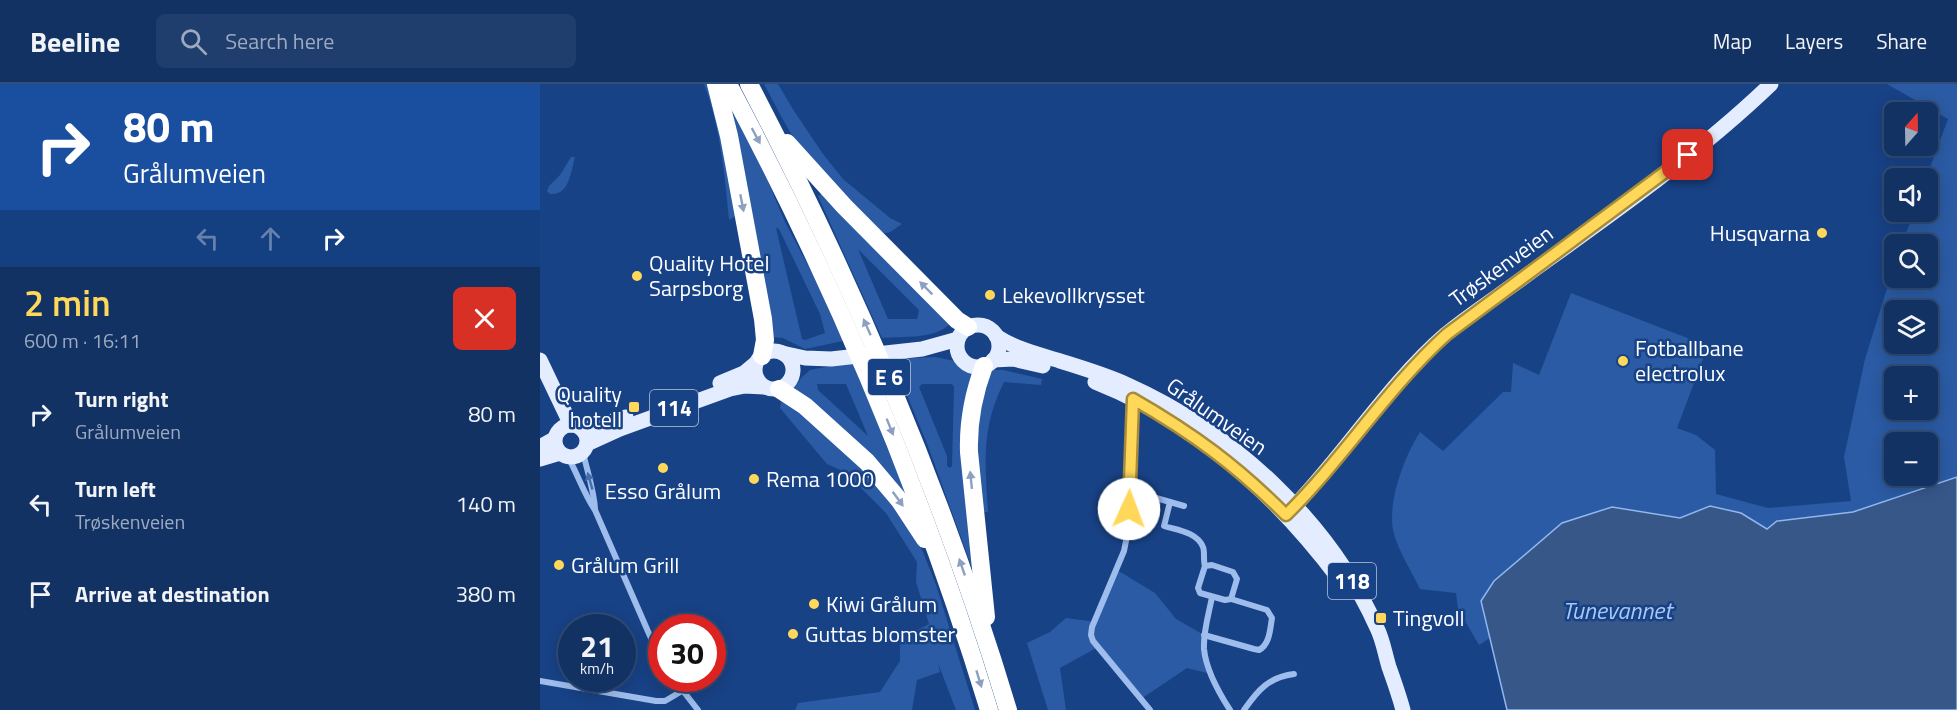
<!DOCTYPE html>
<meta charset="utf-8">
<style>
:root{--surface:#123264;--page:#1f3e6d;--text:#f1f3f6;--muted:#9caabf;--line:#314d78;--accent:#ffd85a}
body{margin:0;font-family:"Titillium Web",sans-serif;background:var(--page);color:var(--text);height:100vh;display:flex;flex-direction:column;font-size:22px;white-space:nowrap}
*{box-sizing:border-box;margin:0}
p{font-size:20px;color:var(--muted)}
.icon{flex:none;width:33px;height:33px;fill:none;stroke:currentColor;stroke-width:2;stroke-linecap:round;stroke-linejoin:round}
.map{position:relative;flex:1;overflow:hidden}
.side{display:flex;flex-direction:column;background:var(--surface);width:540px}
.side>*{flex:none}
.guide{background:#1a4fa0;color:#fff;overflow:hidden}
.needle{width:39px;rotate:20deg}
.fabs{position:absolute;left:1344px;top:18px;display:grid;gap:12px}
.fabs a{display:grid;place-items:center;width:54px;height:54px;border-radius:9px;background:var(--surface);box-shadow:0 3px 15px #0003,0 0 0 2px var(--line);font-size:30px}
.speed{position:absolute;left:18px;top:530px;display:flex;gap:12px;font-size:30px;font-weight:700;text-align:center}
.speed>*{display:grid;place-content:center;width:78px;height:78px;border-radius:50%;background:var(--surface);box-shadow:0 3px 15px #0003,0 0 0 2px var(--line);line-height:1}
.speed small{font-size:15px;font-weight:400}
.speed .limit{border:9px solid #d22;background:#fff;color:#111}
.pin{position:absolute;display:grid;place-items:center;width:51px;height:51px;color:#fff;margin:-26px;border-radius:12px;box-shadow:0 3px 9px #0006}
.me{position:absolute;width:66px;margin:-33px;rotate:2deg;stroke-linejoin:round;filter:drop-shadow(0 0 4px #0008)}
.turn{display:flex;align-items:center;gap:21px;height:126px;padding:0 24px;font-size:27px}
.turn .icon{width:78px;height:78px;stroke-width:2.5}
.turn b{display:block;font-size:42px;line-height:51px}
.lanes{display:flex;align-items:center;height:57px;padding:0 24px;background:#0003;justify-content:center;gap:30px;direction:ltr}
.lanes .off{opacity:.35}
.round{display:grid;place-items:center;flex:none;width:63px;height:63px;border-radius:9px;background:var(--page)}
.headline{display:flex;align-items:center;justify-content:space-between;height:102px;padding:0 24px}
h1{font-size:36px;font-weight:600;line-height:45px;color:var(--accent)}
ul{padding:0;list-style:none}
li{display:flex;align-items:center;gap:18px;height:90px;padding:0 24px}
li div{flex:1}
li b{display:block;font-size:22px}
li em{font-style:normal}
header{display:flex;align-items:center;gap:36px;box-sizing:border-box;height:84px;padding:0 30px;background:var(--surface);border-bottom:2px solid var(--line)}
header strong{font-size:28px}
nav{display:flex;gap:33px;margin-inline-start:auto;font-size:21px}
.search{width:420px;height:54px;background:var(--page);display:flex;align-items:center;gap:15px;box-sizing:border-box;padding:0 21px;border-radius:9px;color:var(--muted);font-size:22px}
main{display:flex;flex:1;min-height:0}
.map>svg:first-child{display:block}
.green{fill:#2b5ba4;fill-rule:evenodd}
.water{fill:#375789;stroke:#90b7ef;stroke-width:1.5}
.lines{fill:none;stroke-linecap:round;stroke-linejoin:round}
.street{stroke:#9ebded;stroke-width:6}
.primary{stroke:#e4edff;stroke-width:15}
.highway{stroke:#fff;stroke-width:18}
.oneway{fill:#8ca0c2}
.oneway2{fill:#476daa}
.route-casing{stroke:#a68c3a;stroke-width:15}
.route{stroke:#ffd85a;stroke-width:10}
.poi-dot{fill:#ffd85a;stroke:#184286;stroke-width:2}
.labels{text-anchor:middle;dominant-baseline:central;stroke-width:5;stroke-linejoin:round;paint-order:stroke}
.shield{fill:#184286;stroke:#bac6db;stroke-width:1.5}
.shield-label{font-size:21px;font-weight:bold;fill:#fff}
.poi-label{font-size:22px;fill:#fff;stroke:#184286;text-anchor:start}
.street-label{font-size:22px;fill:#fff;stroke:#184286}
.water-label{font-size:24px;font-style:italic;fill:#a9c7f4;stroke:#184286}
</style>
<header>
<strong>Beeline</strong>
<div class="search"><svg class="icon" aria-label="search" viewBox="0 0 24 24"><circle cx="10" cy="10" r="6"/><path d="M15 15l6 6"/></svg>Search here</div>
<nav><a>Map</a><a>Layers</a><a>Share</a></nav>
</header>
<main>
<section class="side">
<div class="guide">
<div class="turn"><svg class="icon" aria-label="right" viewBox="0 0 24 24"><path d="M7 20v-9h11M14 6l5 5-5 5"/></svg><div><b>80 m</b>Grålumveien</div></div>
<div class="lanes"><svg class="icon off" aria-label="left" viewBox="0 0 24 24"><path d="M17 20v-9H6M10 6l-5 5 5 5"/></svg><svg class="icon off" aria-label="ahead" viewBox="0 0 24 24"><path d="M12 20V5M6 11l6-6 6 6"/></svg><svg class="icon" aria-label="right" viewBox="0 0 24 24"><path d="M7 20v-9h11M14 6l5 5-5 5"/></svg></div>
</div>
<div class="headline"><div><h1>2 min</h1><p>600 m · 16:11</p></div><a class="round" style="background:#d93025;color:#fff"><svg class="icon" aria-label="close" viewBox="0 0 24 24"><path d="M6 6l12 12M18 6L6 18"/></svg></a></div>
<ul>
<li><svg class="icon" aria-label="right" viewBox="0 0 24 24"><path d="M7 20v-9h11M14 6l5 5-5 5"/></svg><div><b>Turn right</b><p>Grålumveien</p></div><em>80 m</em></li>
<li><svg class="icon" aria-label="left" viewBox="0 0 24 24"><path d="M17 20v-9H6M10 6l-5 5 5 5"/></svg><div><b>Turn left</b><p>Trøskenveien</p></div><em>140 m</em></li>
<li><svg class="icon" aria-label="arrive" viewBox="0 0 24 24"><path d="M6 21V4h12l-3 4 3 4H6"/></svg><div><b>Arrive at destination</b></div><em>380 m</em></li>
</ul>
</section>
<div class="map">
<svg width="1417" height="626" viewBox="0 0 1417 626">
<rect width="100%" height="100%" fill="#184286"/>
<g class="green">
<path d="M164 0H170L196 132 189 136C185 92 180 41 164 0Z"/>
<path d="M224 0H238L254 27 283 70 303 95 350 134 362 140C358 142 351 149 346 149 334 150 279 88 269 76 251 53 238 26 224 0Z"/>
<path d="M1347 0H1417V393L1313 428 1237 437 1227 445 1201 429 1170 422 1140 434 1072 423 1022 439 954 497 941 517 950 554 939 561 918 525 916 509 880 505C872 488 859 468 854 450 846 421 864 373 880 348L903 367 963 308H971L973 279 999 291 1031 209 1168 262 1137 344 1156 351 1175 366 1176 410 1228 424 1311 417 1304 373 1325 275 1354 182V194H1388V160H1362L1374 128H1388V94H1386L1408 35ZM1354 226H1388V260H1354ZM1354 292H1388V326H1354ZM1354 358H1388V392H1354Z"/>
<path d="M196 32 226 93 245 138 273 191 303 257 265 265 243 254 230 253 189 33ZM236 144 239 145 280 230 285 249 265 256 262 255Z"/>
<path d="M31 73H35C31 88 29 112 10 110L7 107 9 102 20 91Z"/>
<path d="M284 108 412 238C396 256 364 252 342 254L278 112ZM318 165 379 226 377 235H348Z"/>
<path d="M395 273 415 277 426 284 434 287 437 498 388 362 352 275ZM382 300H412L414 303 412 382 410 384 407 382V372L379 303Z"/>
<path d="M313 278 374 431 253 305 262 293 270 286ZM277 300H306L328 352 278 306Z"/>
<path d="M452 286H463L502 295 501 301 464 298C441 344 445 379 448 428H440L434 366 439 320Z"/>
<path d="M242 314 301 360 367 437 383 468 396 501 435 626H416L398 579 400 588 377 596 372 626H255L258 619 340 608 360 577V555L389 540 376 498 377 478 346 429 305 388 287 380 240 324Z"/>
<path d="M577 486 615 509 636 535 664 551 671 590 647 584 601 615 558 563 520 584 526 626H508L487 559 510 548 526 534 556 538Z"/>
</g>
<path class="water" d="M1417 393V626H967L941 517 954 497 1022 439 1072 423 1140 434 1170 422 1201 429 1227 445 1237 437 1313 428Z"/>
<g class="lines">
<g class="street">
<path d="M593 318 588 447 584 467 552 543 551 551 553 557 610 626"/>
<path d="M43 368C47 387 54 406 55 425"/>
<path d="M28 373C38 391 44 410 55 426L110 552 122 574"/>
<path d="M616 414 644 422"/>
<path d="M630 418 624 442C637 446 657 448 663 463 665 468 663 476 665 482"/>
<path d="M672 481 693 488 697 495 691 515 685 516 660 509 658 504 665 482Z"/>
<path d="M672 513C669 529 663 548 664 565 666 586 679 609 690 626"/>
<path d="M664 551 714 565 719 566C730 560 730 545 732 534L727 526 691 515"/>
<path d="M133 594 158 626"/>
<path d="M0 597 116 617H125L142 607"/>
<path d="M704 626C718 606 729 593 754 590"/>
</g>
<g class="primary">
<circle cx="438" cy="262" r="21"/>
<path d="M456 252C476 265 498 270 520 277 543 284 566 291 588 301 693 348 790 438 837 544 843 556 845 570 849 583 854 597 859 611 863 626"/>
<circle cx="234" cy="286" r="19"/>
<path d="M242 269 265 274 291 275 382 265 418 255"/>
<path d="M0 276 31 341"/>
<path d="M453 276 473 275 503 282"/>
<path d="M555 298C654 337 735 410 799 495"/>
<path d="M180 299 204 289 216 279"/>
<circle cx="31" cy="357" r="16"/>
<path d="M43 346 86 333"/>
<path d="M47 360 80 345 190 305 205 302 224 303"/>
<path d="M0 363 14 355"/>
<path d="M0 375 20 369"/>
<path d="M746 431C802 375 846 302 906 250 933 228 963 209 991 188 1073 129 1158 70 1231 0"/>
</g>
<g class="highway">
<path d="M176 0 189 52 223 235 225 256 222 272"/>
<path d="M188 0C295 200 383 409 449 626"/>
<path d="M209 0C315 203 402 407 468 626"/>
<path d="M247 59 304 122 417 236 428 243"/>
<path d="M444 282C433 311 428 337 429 368L446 533"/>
<path d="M239 305 265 322 327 378 360 417 385 455"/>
</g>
</g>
<defs><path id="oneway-solid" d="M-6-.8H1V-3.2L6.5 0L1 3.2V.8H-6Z" transform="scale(1.5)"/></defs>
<g class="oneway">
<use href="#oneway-solid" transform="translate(216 52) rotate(62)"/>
<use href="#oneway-solid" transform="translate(202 119) rotate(79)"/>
<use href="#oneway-solid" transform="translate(386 204) rotate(-135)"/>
<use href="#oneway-solid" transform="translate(327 243) rotate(-114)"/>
<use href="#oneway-solid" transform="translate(350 343) rotate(68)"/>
<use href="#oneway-solid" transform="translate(431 396) rotate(-96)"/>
<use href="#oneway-solid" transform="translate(358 415) rotate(54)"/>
<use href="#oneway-solid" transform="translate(422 483) rotate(-109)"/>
<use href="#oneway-solid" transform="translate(439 595) rotate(73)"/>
</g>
<use class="oneway2" href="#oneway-solid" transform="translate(50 397) rotate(-106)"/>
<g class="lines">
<defs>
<path id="route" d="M589 425 593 315C654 350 697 382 746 431 804 374 847 304 907 250L1148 71"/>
</defs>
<use href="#route" class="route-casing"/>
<use href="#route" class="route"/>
</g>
<g class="poi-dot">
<circle cx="1282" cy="149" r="6"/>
<circle cx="97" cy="192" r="6"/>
<circle cx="450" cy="211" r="6"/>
<circle cx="1083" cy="277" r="6"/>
<rect x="88" y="317" width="12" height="12" rx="3"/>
<circle cx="123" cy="384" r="6"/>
<circle cx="214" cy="395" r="6"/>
<circle cx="19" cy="481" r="6"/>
<circle cx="274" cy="520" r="6"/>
<rect x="835" y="528" width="12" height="12" rx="3"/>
<circle cx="253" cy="550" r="6"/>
</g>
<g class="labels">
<g class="shield">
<rect x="328" y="275" width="42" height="36" rx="4.5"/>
<rect x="110" y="306" width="48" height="36" rx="4.5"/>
<rect x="788" y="479" width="48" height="36" rx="4.5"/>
</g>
<g class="shield-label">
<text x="349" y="293">E 6</text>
<text x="134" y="324">114</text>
<text x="812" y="497">118</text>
</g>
<g class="poi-label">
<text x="1270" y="149" text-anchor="end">Husqvarna</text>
<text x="109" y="179">Quality Hotel<tspan x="109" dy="25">Sarpsborg</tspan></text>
<text x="462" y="211">Lekevollkrysset</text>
<text x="1095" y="264">Fotballbane<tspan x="1095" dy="25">electrolux</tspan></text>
<text x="82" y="310" text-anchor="end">Quality<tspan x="82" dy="25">hotell</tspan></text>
<text x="226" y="395">Rema 1000</text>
<text x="123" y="407" text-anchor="middle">Esso Grålum</text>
<text x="31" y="481">Grålum Grill</text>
<text x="286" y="520">Kiwi Grålum</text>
<text x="853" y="534">Tingvoll</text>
<text x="265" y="550">Guttas blomster</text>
</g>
<g class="street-label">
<text transform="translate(961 182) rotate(-36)">Trøskenveien</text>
<text transform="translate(677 332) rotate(35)">Grålumveien</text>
</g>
<g class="water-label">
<text x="1077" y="526">Tunevannet</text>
</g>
</g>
</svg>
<div class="fabs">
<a><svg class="needle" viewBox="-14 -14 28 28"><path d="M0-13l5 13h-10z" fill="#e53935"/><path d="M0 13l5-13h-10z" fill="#9caabf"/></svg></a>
<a><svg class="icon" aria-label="sound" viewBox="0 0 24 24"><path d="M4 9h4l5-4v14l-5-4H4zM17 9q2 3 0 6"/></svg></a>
<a><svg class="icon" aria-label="search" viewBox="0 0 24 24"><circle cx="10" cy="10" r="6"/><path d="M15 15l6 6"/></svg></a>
<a><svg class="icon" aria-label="layers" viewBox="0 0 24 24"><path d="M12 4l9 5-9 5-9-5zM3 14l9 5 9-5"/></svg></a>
<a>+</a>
<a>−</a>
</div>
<div class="speed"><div>21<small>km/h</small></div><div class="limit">30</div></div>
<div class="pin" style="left:1148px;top:71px;background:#d93025"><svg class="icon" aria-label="arrive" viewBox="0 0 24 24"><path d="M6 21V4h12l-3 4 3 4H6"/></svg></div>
<svg class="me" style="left:589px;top:425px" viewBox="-20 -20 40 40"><circle r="19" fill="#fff"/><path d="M0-13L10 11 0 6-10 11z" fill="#ffd85a"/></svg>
</div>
</main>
